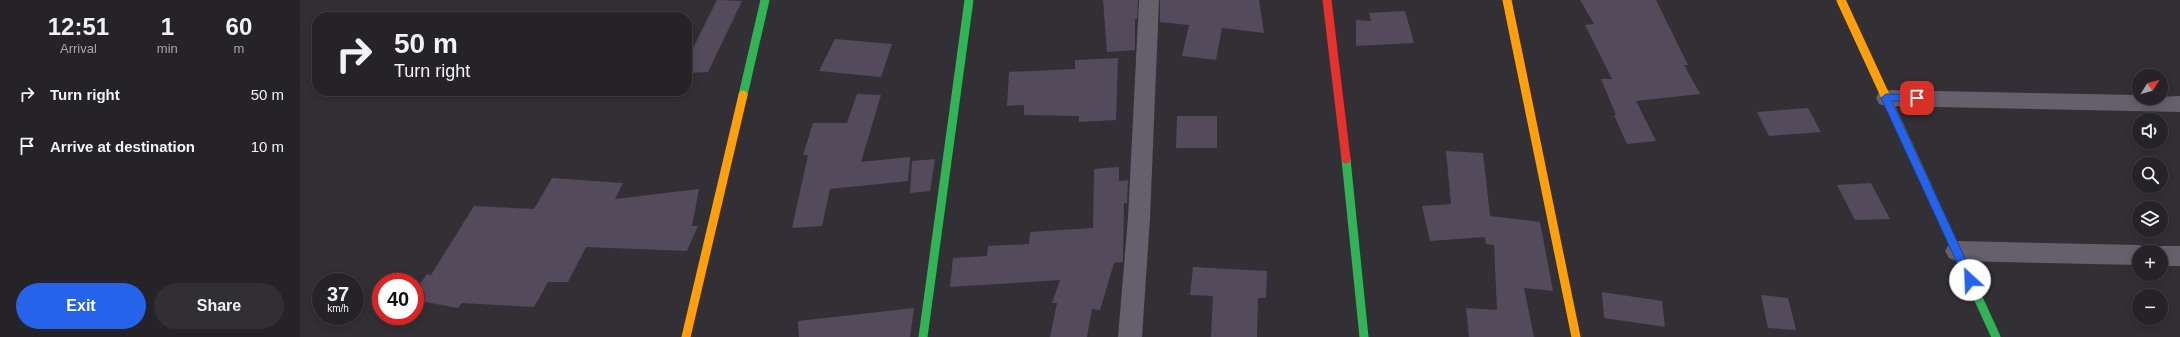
<!DOCTYPE html>
<meta charset="utf-8">
<style>
:root{--surface:#262328;--page:#322f34;--text:#f1f3f6;--muted:#a4a4a8;--line:#424045;--accent:#2563eb}
body{margin:0;font-family:Helvetica,sans-serif;background:var(--page);color:var(--text);height:100vh;display:flex;flex-direction:column;font-size:15px;white-space:nowrap}
*{box-sizing:border-box;margin:0}
p{font-size:13px;color:var(--muted)}
.icon{flex:none;width:22px;height:22px;fill:none;stroke:currentColor;stroke-width:2;stroke-linecap:round;stroke-linejoin:round}
.map{position:relative;flex:1;overflow:hidden}
.panel{display:flex;flex-direction:column;background:var(--surface);width:300px}
.panel>*{flex:none}
.banner{position:absolute;left:12px;top:12px;width:380px;height:84px;border-radius:16px;box-shadow:0 2px 10px #0003,0 0 0 1px var(--line);background:#262328;color:var(--text);overflow:hidden}
.needle{width:26px;rotate:53deg}
.controls{position:absolute;left:1832px;top:69px;display:grid;gap:8px}
.controls a{display:grid;place-items:center;width:36px;height:36px;border-radius:50%;background:var(--surface);box-shadow:0 2px 10px #0003,0 0 0 1px var(--line);font-size:20px}
.speed{position:absolute;left:12px;top:273px;display:flex;gap:8px;font-size:20px;font-weight:700;text-align:center}
.speed>*{display:grid;place-content:center;width:52px;height:52px;border-radius:50%;background:var(--surface);box-shadow:0 2px 10px #0003,0 0 0 1px var(--line);line-height:1}
.speed small{font-size:10px;font-weight:400}
.speed .limit{border:6px solid #d22;background:#fff;color:#111}
.pin{position:absolute;display:grid;place-items:center;width:34px;height:34px;color:#fff;margin:-17px;border-radius:8px;box-shadow:0 2px 6px #0006}
.me{position:absolute;width:44px;margin:-22px;rotate:335deg;stroke-linejoin:round;filter:drop-shadow(0 0 3px #0008)}
.turn{display:flex;align-items:center;gap:14px;height:84px;padding:0 16px;font-size:18px}
.turn .icon{width:52px;height:52px;stroke-width:2.5}
.turn b{display:block;font-size:28px;line-height:34px}
.eta{display:flex;justify-content:space-evenly;align-items:center;height:68px;text-align:center}
.eta b{font-size:24px;font-weight:600;line-height:28px}
.cta{display:flex;gap:8px;margin-top:auto;padding:8px 16px}
.cta a{flex:1;height:46px;border-radius:24px;background:var(--accent);color:#fff;font-size:16px;font-weight:600;line-height:46px;text-align:center}
.cta a+a{background:var(--page);color:var(--text)}
ul{padding:0;list-style:none}
li{display:flex;align-items:center;gap:12px;height:52px;padding:0 16px}
li div{flex:1}
li b{display:block;font-size:15px}
li em{font-style:normal}
main{display:flex;flex:1;min-height:0}
.map>svg:first-child{display:block}
.building{fill:#534b5c}
.lines{fill:none;stroke-linecap:round;stroke-linejoin:round}
.street{fill:#65606b;fill-rule:evenodd}
.fast{stroke:#30b455;stroke-width:9}
.slow{stroke:#ff9f0a;stroke-width:9}
.jam{stroke:#e5322d;stroke-width:9}
.route{fill:#2563eb;stroke:#184099}
</style>
<main>
<section class="panel">
<div class="eta">
<div><b>12:51</b><p>Arrival</p></div>
<div><b>1</b><p>min</p></div>
<div><b>60</b><p>m</p></div>
</div>
<ul>
<li><svg class="icon" aria-label="right" viewBox="0 0 24 24"><path d="M7 20v-9h11M14 6l5 5-5 5"/></svg><div><b>Turn right</b></div><em>50 m</em></li>
<li><svg class="icon" aria-label="arrive" viewBox="0 0 24 24"><path d="M6 21V4h12l-3 4 3 4H6"/></svg><div><b>Arrive at destination</b></div><em>10 m</em></li>
</ul>
<div class="cta"><a>Exit</a><a>Share</a></div>
</section>
<div class="map">
<svg width="1880" height="337" viewBox="0 0 1880 337">
<rect width="100%" height="100%" fill="#322f35"/>
<g class="building">
<path d="M417 0 442 1 408 72 387 73V60Z"/>
<path d="M803 0H838L837 19H835V50L807 52Z"/>
<path d="M860 0H959L964 33 922 28 916 60 882 56 889 25 860 22Z"/>
<path d="M1280 0H1356L1388 65H1384L1400 94 1336 101 1356 141 1327 144 1314 115H1316L1301 79H1312L1285 25 1294 24Z"/>
<path d="M1105 11 1114 43 1056 46V20L1071 21 1069 13Z"/>
<path d="M535 39 592 44 581 77 519 71Z"/>
<path d="M818 58 816 120 779 122V116L724 115V105L707 106 709 72 775 69V60Z"/>
<path d="M557 94 581 95 561 162 610 157 608 181 530 189 522 226 492 228 508 155H503L513 123H547Z"/>
<path d="M1508 108 1521 132 1469 136 1457 112Z"/>
<path d="M877 116H917V148H876Z"/>
<path d="M1146 151 1183 153 1190 216 1240 222 1253 291 1224 288 1234 337H1169L1166 308 1197 310 1194 245 1186 244 1185 237 1130 241 1122 206 1151 204Z"/>
<path d="M635 159 630 191 610 193 612 161Z"/>
<path d="M819 167V181L828 180 827 203H824L823 262 814 263 800 310 792 309 787 337H750L757 303H752L760 280 650 287 653 258 687 256 688 246 729 244 730 232 793 228 794 169Z"/>
<path d="M252 178 323 183 315 199 399 189 392 226H398L387 251 286 247 268 282H248L234 307 162 303 158 308 115 300V291L127 274 131 275 174 206 234 209Z"/>
<path d="M1571 183 1590 219 1555 220 1537 185Z"/>
<path d="M893 267 967 271 966 298H958L957 337H911L913 296 890 295Z"/>
<path d="M1302 292 1362 301 1365 327 1304 318Z"/>
<path d="M1461 295 1488 298 1496 330 1468 328Z"/>
<path d="M614 308 610 337H499L498 321Z"/>
</g>
<g class="lines">
<g class="street">
<path d="M839 0H859L850 218 842 337H818L828 218Z"/>
<path d="M1586 90 1839 95V98L1880 96V112L1586 106 1579 104 1576 98 1579 92Z"/>
<path d="M1657 241 1839 245 1847 248 1849 252H1839V265L1657 261 1649 258 1645 251 1649 244Z"/>
<path d="M1861 246H1880V266H1861V252H1851L1853 249Z"/>
</g>
<g class="fast">
<path d="M443 95 465 0"/>
<path d="M1046 159 1064 337"/>
<path d="M1626 184 1696 337"/>
<path d="M623 337 669 0"/>
</g>
<g class="slow">
<path d="M1207 0 1276 337"/>
<path d="M1541 0 1626 184"/>
<path d="M386 337 443 95"/>
</g>
<path class="jam" d="M1027 0 1046 159"/>
</g>
<path class="route" d="M1586 94 1617 95 1621 98 1617 101H1592L1675 280 1674 283 1670 284 1665 280 1581 98Z"/>
</svg>
<div class="controls">
<a><svg class="needle" viewBox="-14 -14 28 28"><path d="M0-13l5 13h-10z" fill="#e53935"/><path d="M0 13l5-13h-10z" fill="#a4a4a8"/></svg></a>
<a><svg class="icon" aria-label="sound" viewBox="0 0 24 24"><path d="M4 9h4l5-4v14l-5-4H4zM17 9q2 3 0 6"/></svg></a>
<a><svg class="icon" aria-label="search" viewBox="0 0 24 24"><circle cx="10" cy="10" r="6"/><path d="M15 15l6 6"/></svg></a>
<a><svg class="icon" aria-label="layers" viewBox="0 0 24 24"><path d="M12 4l9 5-9 5-9-5zM3 14l9 5 9-5"/></svg></a>
<a>+</a>
<a>−</a>
</div>
<div class="speed"><div>37<small>km/h</small></div><div class="limit">40</div></div>
<div class="pin" style="left:1617px;top:98px;background:#d93025"><svg class="icon" aria-label="arrive" viewBox="0 0 24 24"><path d="M6 21V4h12l-3 4 3 4H6"/></svg></div>
<svg class="me" style="left:1670px;top:280px" viewBox="-20 -20 40 40"><circle r="19" fill="#fff"/><path d="M0-13L10 11 0 6-10 11z" fill="#2563eb"/></svg>
<div class="banner">
<div class="turn"><svg class="icon" aria-label="right" viewBox="0 0 24 24"><path d="M7 20v-9h11M14 6l5 5-5 5"/></svg><div><b>50 m</b>Turn right</div></div>
</div>
</div>
</main>
